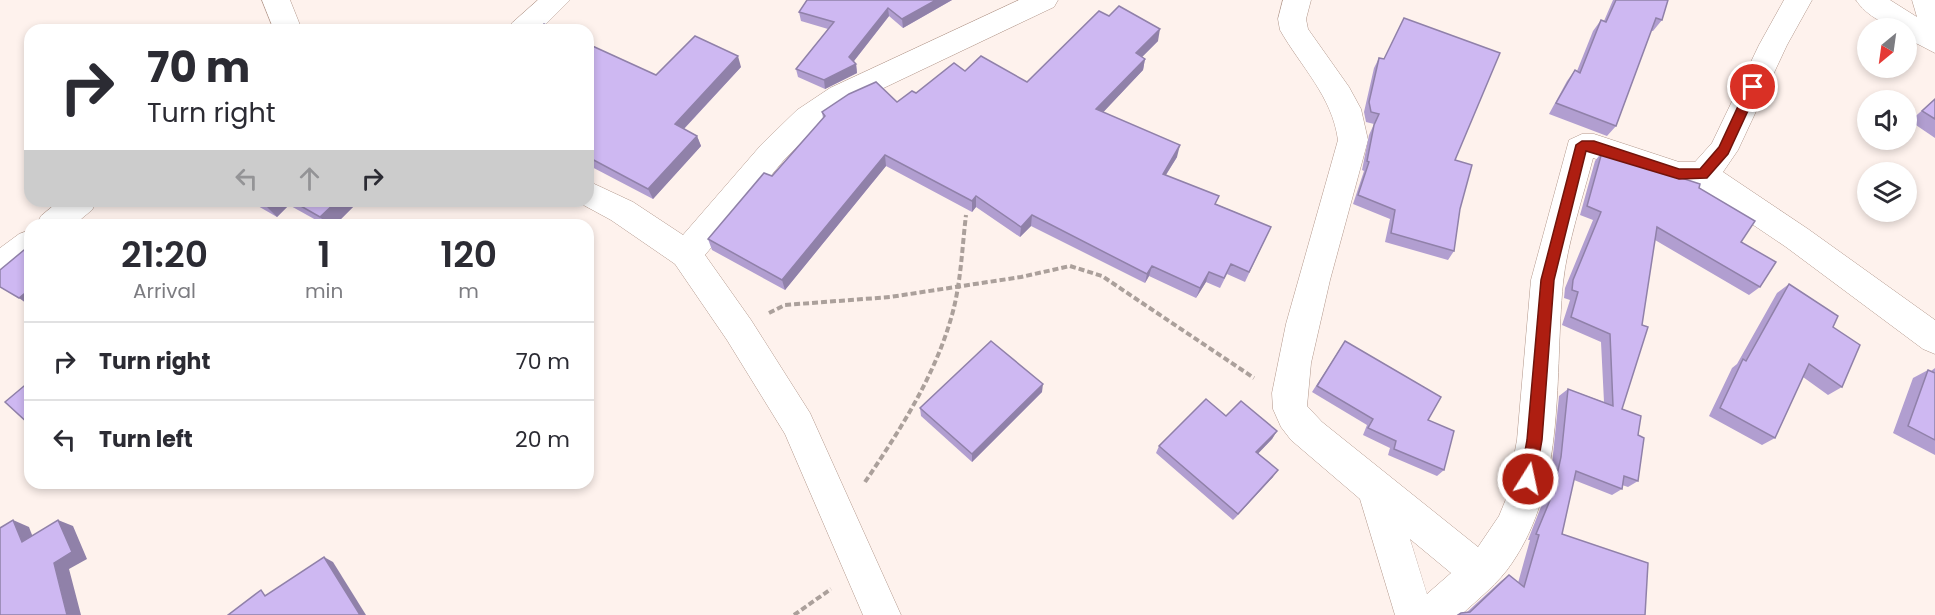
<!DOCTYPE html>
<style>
:root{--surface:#fff;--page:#f2f2f3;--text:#2b2b33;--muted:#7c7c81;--line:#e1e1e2}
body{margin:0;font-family:Poppins,sans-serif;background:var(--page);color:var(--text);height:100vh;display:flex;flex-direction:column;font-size:22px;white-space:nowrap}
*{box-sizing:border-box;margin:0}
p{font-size:20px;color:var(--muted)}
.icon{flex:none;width:33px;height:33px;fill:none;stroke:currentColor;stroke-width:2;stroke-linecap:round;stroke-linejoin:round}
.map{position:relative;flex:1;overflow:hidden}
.sheet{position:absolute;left:24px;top:219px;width:570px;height:270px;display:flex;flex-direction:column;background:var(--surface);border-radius:18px;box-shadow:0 3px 9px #0003}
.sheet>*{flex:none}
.hud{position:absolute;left:24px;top:24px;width:570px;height:183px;border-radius:18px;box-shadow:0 3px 9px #0003;background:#fff;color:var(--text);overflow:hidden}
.needle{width:39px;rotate:209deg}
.controls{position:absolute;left:1857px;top:18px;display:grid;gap:12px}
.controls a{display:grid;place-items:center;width:60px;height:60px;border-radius:50%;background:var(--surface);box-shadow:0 3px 9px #0003;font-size:30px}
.pin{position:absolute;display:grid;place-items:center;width:51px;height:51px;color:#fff;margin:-26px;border:3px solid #fff;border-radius:50%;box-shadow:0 2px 6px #0007}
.me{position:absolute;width:66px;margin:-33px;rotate:10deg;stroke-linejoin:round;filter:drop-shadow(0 0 4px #0008)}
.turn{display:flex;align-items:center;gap:21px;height:126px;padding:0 24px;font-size:27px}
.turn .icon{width:78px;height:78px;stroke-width:2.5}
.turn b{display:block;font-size:42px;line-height:51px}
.lanes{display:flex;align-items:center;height:57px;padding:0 24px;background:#0003;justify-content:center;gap:30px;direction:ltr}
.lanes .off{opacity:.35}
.eta{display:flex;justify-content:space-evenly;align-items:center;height:102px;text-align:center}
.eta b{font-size:36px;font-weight:600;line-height:42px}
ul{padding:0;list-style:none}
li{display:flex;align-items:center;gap:18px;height:78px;padding:0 24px;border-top:2px solid var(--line)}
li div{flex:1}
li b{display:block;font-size:22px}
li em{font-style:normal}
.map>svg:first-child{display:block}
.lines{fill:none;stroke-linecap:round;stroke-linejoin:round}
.street-casing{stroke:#b2978b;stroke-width:1}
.path{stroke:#aba09b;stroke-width:4;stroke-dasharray:6 3;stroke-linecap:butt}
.street{fill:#fff;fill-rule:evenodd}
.wall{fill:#b19ed0}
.shaded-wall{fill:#9081a9}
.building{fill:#ceb8f2;stroke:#9081a9;stroke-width:1.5}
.route{fill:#ae1e11;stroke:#71140b;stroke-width:1.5}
</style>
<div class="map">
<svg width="1935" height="615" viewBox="0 0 1935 615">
<rect width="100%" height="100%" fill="#fef2ed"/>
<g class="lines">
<defs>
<g id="street">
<path d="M262 0H290L302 30H274Z"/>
<path d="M538 0H570L540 30H508L512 23Z"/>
<path d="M1019 0H1058L1054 7 850 104 817 126 783 161 705 255 751 320 810 413 901 615H863L785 434 727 340 675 264 611 220 576 201H588V181L633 202 683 235 761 145 797 110 830 88Z"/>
<path d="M1283 0H1311L1306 19 1308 29 1349 87 1361 109 1368 140 1330 280 1311 363 1307 406 1322 422 1478 547 1499 516 1506 499 1517 440 1531 280 1569 140 1582 134H1594L1679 162H1695L1712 143 1759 45 1784 0H1812L1787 45 1738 150 1723 172 1808 229 1935 320V354L1923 349 1786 247 1697 187 1679 186 1593 158C1583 197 1567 244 1563 283 1554 375 1567 482 1512 563 1499 583 1478 599 1461 615H1395L1360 499 1291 440 1281 427 1273 409 1272 393 1286 324 1338 140C1332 96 1301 67 1280 30L1278 19ZM1410 539 1451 573 1427 594Z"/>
<path d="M1856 0H1890L1917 17 1912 0H1935V53L1906 38V28C1889 28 1866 16 1856 0Z"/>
<path d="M59 201H97L92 210 74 225H36L41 216Z"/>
<path d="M30 230V262L11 277 0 281V248L19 234Z"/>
</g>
</defs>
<use href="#street" class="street-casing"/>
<g class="path">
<path d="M769 313 785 305 890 297 1021 277 1070 266 1102 276 1254 378"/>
<path d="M865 482C900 430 935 376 952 315 961 283 962 248 966 215"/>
<path d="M794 615 831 589"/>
</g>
<use href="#street" class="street"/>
</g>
<g class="wall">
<path d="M807 0H952L903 28 889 16 854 61 856 64 857 73 825 89 798 77 796 69 828 29 801 21 799 12Z"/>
<path d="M1613 0H1668L1662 20 1653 31H1651L1616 126 1607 136 1549 114 1567 81 1575 70 1577 71 1593 31 1601 20 1604 21Z"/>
<path d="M1109 16 1158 41 1142 57 1145 59 1143 70 1103 112 1177 157 1166 175 1216 204 1271 227 1245 282 1227 274 1220 288 1206 282 1196 298 1149 276 1145 283 1031 226 1020 237 976 207 972 212 886 166 785 290 712 250 708 239 772 176 823 118 822 112 897 102 965 71 1027 82Z"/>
<path d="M588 44 656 75 741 67 684 129 697 136 701 146 653 199 588 165Z"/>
<path d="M1379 58 1455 160 1460 209 1454 251 1448 260 1385 242 1390 219 1353 204 1364 171 1362 170 1369 135 1374 124 1366 122 1364 112 1374 68Z"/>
<path d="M1935 99V138L1910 121Z"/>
<path d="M1602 152 1699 188 1741 242 1760 287 1749 295 1655 240 1622 409 1638 435V481L1628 487 1622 485V489L1612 495 1574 480 1562 534 1645 615H1457L1461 613 1467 612 1501 581 1509 575 1518 583 1530 540H1528L1544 499 1552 464 1559 396 1568 389 1604 402 1601 342 1562 325 1570 300 1564 298 1565 288 1593 220 1580 215 1595 161Z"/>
<path d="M249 201H359L335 225H325L289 205 277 217Z"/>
<path d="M1789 284 1833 327 1842 387 1828 395 1803 377 1775 438 1762 445 1709 416 1732 368 1737 364 1777 293Z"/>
<path d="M1345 341 1428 420 1444 470 1437 476 1388 455 1390 448 1363 435 1367 425 1312 392Z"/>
<path d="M1935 368V455L1893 433 1913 378 1928 370 1931 371Z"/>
<path d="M1042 392 972 462 921 416 920 408Z"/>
<path d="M1226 416 1277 431 1272 439 1258 453 1273 477 1233 520 1156 453 1159 446Z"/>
</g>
<g class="shaded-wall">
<path d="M936 0H952L903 28 902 19Z"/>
<path d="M888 8 889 16 850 66 849 57Z"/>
<path d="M1160 29 1158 41 1134 65 1136 53Z"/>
<path d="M738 56 741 67 678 135 675 124Z"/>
<path d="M1145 59 1143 70 1095 121 1096 109Z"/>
<path d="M856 64 857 73 825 89 824 80Z"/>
<path d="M697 136 701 146 653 199 648 189Z"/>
<path d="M1180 145 1177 157 1160 184 1163 174Z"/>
<path d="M885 155 886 166 785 290 782 280Z"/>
<path d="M976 196V207L972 212V201Z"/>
<path d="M270 201H285L289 205 277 217 265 205Z"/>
<path d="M337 201H359L335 225H328L320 217Z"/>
<path d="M1032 215 1031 226 1020 237 1021 227Z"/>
<path d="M1152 266 1149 276 1145 283 1147 274Z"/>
<path d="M1209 272 1206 282 1196 298 1200 288Z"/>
<path d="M30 289V306L19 298Z"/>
<path d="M1043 384 1042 392 972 462V454Z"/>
<path d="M1277 431 1272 439 1252 460 1256 452Z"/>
<path d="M1278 470 1273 477 1233 520 1238 514Z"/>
<path d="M13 520 29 527 37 548 22 542Z"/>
<path d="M58 520 73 526 87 559 69 569 81 615H67L54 563Z"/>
<path d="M324 557 333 562 366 615H360Z"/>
</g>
<g class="building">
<path d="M807 0H936L902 19 888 8 849 57 856 64 824 80 796 69 834 22 799 12Z"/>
<path d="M1616 0H1668L1662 20 1656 18 1616 126 1556 103 1575 70 1580 73 1601 20 1606 22Z"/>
<path d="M1119 6 1160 29 1136 53 1145 59 1096 109 1180 145 1163 174 1219 196 1215 204 1271 227 1249 272 1231 264 1224 278 1209 272 1200 288 1152 266 1147 274 1032 215 1021 227 976 196 972 201 885 155 782 280 708 239 764 173 772 176 825 116 822 112 849 94 876 82 897 102 912 91 916 93 954 63 965 71 981 56 1027 82 1099 11 1109 16Z"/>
<path d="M1404 18 1500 53 1455 160 1472 165 1460 209 1454 251 1391 233 1395 210 1358 195 1369 162 1367 161 1374 125 1379 114 1371 112 1369 102 1379 58 1384 59Z"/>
<path d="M544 24 557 30H539Z"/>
<path d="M695 36 738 56 675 124 697 136 648 189 588 157V44L656 75Z"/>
<path d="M1935 99V119L1922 111Z"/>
<path d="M1602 152 1700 184 1699 188 1755 221 1741 242 1776 262 1760 287 1657 227 1642 325 1648 327 1622 409 1641 416 1638 435 1644 438 1638 481 1624 476 1622 489 1576 471 1562 534 1648 563 1645 615H1458L1461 613 1470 612 1509 575 1524 587 1539 535 1536 534 1553 493 1561 457 1568 389 1613 406 1610 334 1571 317 1578 292 1572 290 1573 280 1601 212 1587 206Z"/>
<path d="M258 201H270L265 205Z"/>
<path d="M292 201H337L320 217Z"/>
<path d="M59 220 67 225H54Z"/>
<path d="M30 245V289L19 298 0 287V270Z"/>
<path d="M1789 284 1838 316 1833 327 1860 345 1842 387 1809 364 1775 438 1720 408 1743 359 1746 361Z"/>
<path d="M991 341 1043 384 972 454 920 408Z"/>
<path d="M1345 341 1441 397 1428 420 1454 431 1444 470 1394 449 1396 441 1368 428 1373 419 1317 386Z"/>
<path d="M1928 370 1935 373V440L1908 426Z"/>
<path d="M30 381V425L5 402Z"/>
<path d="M1206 399 1226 416 1241 401 1277 431 1256 452 1278 470 1238 514 1159 446Z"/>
<path d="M13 520 22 542 58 520 72 552 54 563 67 615H0V528Z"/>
<path d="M324 557 360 615H228L261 590 265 596Z"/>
</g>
<path class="route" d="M1753 82 1759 87 1728 154 1707 178 1679 179 1586 151 1554 280 1542 440 1535 479 1533 484 1528 486 1522 484 1520 479 1527 440 1541 280 1576 145 1582 141H1594L1679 169H1700L1719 147 1747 87Z"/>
</svg>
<div class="controls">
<a><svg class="needle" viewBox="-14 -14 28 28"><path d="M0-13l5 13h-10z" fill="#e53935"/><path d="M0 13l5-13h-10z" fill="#7c7c81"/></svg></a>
<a><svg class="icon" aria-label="sound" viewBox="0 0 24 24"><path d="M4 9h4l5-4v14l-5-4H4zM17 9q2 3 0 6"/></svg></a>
<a><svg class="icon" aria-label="layers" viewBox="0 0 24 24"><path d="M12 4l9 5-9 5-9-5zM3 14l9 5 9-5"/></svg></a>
</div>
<div class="pin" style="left:1753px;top:87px;background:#d93025"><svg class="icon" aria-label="arrive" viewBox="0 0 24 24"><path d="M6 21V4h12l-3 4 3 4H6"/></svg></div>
<svg class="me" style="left:1528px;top:479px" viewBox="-20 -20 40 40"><circle r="17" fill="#ae1e11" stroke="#fff" stroke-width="3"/><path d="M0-11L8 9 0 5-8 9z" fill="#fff"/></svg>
<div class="hud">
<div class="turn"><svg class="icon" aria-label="right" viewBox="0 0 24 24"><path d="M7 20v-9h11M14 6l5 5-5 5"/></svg><div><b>70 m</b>Turn right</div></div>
<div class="lanes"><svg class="icon off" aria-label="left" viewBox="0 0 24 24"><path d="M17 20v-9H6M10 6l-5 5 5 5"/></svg><svg class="icon off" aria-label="ahead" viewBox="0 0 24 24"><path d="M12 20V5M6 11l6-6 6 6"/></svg><svg class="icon" aria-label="right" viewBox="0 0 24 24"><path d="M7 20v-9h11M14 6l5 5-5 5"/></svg></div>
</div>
<section class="sheet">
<div class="eta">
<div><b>21:20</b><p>Arrival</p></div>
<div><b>1</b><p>min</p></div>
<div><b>120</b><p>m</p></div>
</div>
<ul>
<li><svg class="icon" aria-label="right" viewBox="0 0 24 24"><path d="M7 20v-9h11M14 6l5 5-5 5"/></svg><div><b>Turn right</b></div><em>70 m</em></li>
<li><svg class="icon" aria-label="left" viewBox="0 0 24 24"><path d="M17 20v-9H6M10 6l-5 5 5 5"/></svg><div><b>Turn left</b></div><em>20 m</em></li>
</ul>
</section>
</div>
